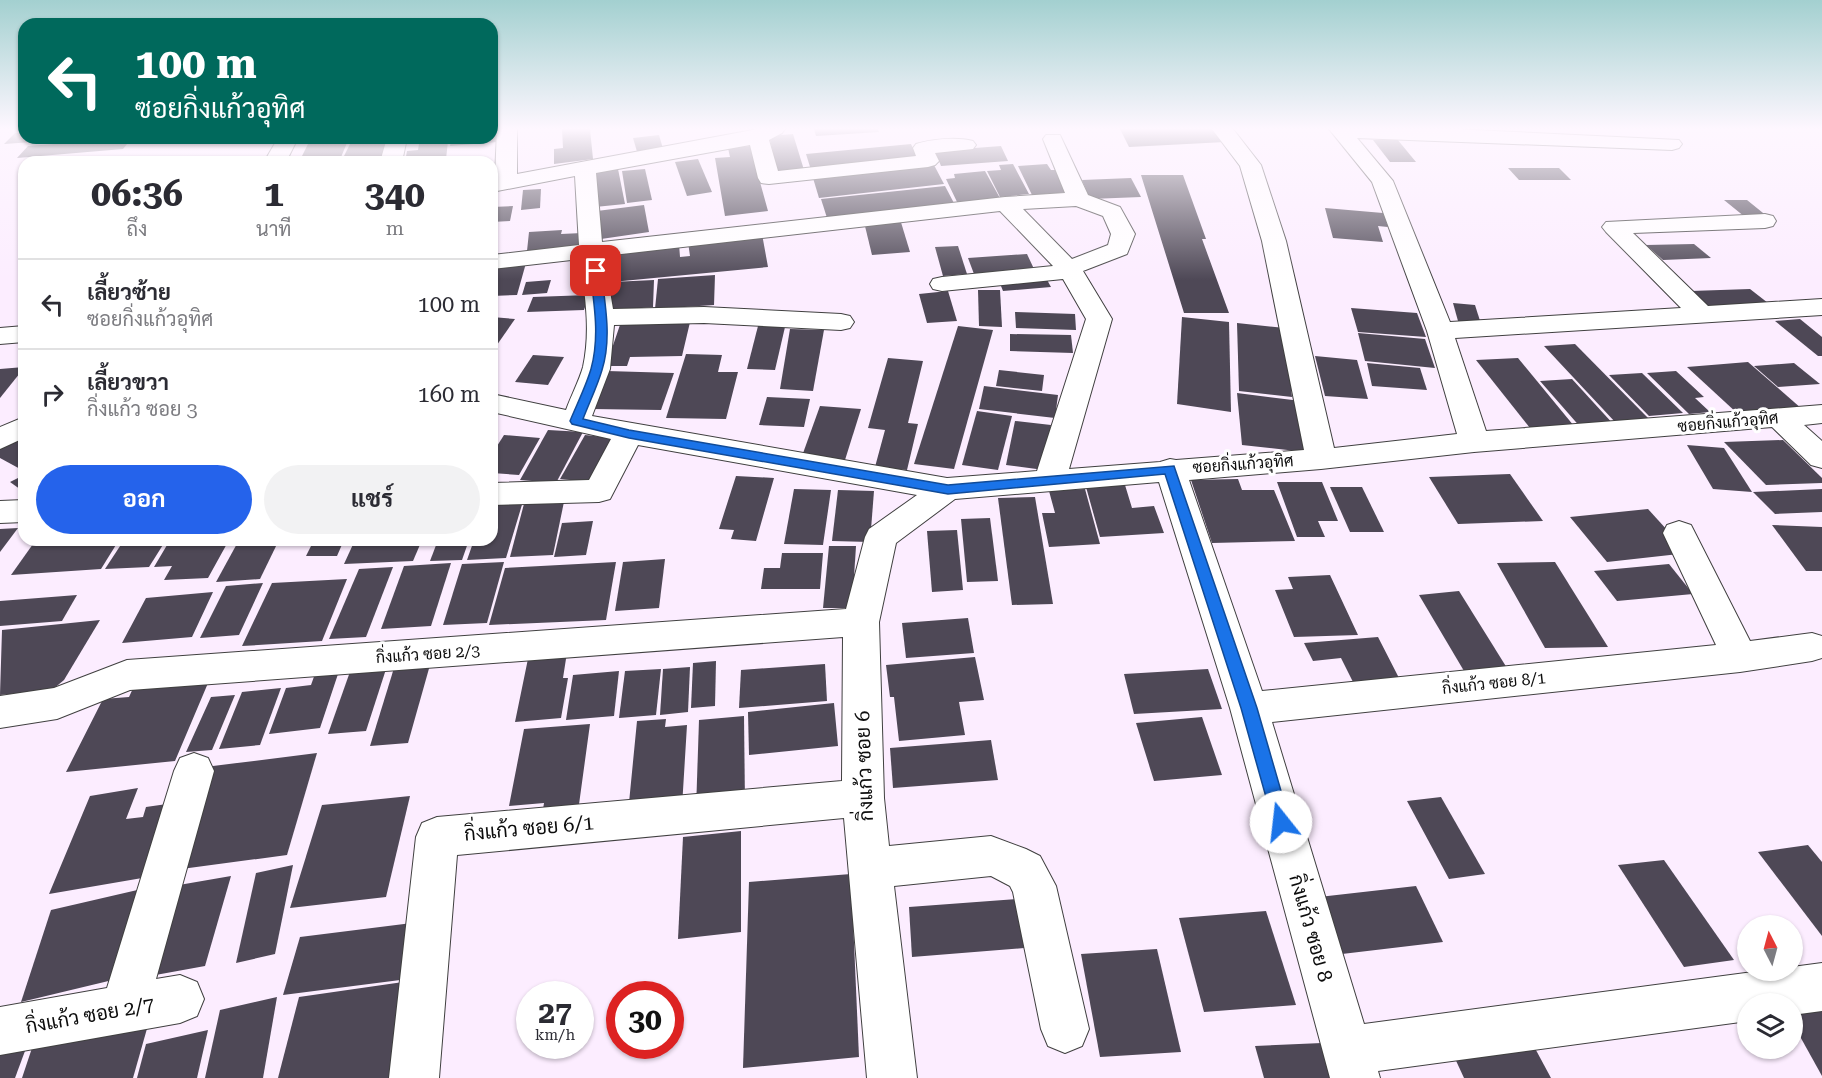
<!DOCTYPE html>
<html lang="th">
<meta charset="utf-8">
<style>
:root{--surface:#fff;--page:#f2f2f3;--text:#2b2b33;--muted:#7c7c81;--line:#e1e1e2;--accent:#2563eb}
body{margin:0;font-family:"Roboto Serif",Sarabun,serif;background:var(--page);color:var(--text);height:100vh;display:flex;flex-direction:column;font-size:22px;white-space:nowrap}
*{box-sizing:border-box;margin:0}
p{font-size:20px;color:var(--muted)}
.icon{flex:none;width:33px;height:33px;fill:none;stroke:currentColor;stroke-width:2;stroke-linecap:round;stroke-linejoin:round}
.map{position:relative;flex:1;overflow:hidden}
.panel{position:absolute;left:18px;top:156px;width:480px;height:390px;display:flex;flex-direction:column;background:var(--surface);border-radius:18px;box-shadow:0 2px 4px #0004}
.panel>*{flex:none}
.hud{position:absolute;left:18px;top:18px;width:480px;height:126px;border-radius:18px;box-shadow:0 2px 4px #0004;background:#00695c;color:#fff;overflow:hidden}
.needle{width:39px;rotate:354deg}
.buttons{position:absolute;left:1737px;top:915px;display:grid;gap:12px}
.buttons a{display:grid;place-items:center;width:66px;height:66px;border-radius:50%;background:var(--surface);box-shadow:0 2px 4px #0004;font-size:30px}
.speed{position:absolute;left:516px;top:981px;display:flex;gap:12px;font-size:30px;font-weight:700;text-align:center}
.speed>*{display:grid;place-content:center;width:78px;height:78px;border-radius:50%;background:var(--surface);box-shadow:0 2px 4px #0004;line-height:1}
.speed small{font-size:15px;font-weight:400}
.speed .limit{border:9px solid #d22;background:#fff;color:#111}
.pin{position:absolute;display:grid;place-items:center;width:51px;height:51px;color:#fff;margin:-26px;border-radius:12px;box-shadow:0 3px 9px #0006}
.me{position:absolute;width:66px;margin:-33px;rotate:344deg;stroke-linejoin:round;filter:drop-shadow(0 0 4px #0008)}
.turn{display:flex;align-items:center;gap:21px;height:126px;padding:0 18px;font-size:27px}
.turn .icon{width:78px;height:78px;stroke-width:2.5}
.turn b{display:block;font-size:42px;line-height:51px}
.eta{display:flex;justify-content:space-evenly;align-items:center;height:102px;text-align:center}
.eta b{font-size:36px;font-weight:700;line-height:42px}
.button{display:flex;gap:12px;margin-top:auto;padding:12px 18px}
.button a{flex:1;height:69px;border-radius:36px;background:var(--accent);color:#fff;font-size:24px;font-weight:700;line-height:69px;text-align:center}
.button a+a{background:var(--page);color:var(--text)}
ul{padding:0;list-style:none}
li{display:flex;align-items:center;gap:18px;height:90px;padding:0 18px;border-top:2px solid var(--line)}
li div{flex:1}
li b{display:block;font-size:22px}
li em{font-style:normal}
.map>svg:first-child{display:block}
.building{fill:#4e4856}
.lines{fill:none;stroke-linecap:round;stroke-linejoin:round}
.street-casing{stroke:#404040;stroke-width:2}
.street{fill:#fff;fill-rule:evenodd}
.route{fill:#1a73e8;stroke:#114b97;stroke-width:1.5}
.labels{text-anchor:middle;dominant-baseline:central;stroke-width:6;stroke-linejoin:round;paint-order:stroke}
.street-label{font-size:16px;fill:#0d0d0d;stroke:#fff}
.near-street-label{font-size:20px;fill:#0d0d0d;stroke:#fff}
</style>
<div class="map">
<svg width="1822" height="1078" viewBox="0 0 1822 1078">
<rect width="100%" height="100%" fill="#fcedff"/>
<g class="building">
<path d="M492 129H499L497 142 450 146 452 138H492Z"/>
<path d="M562 129H590L593 159 554 164V149L563 148Z"/>
<path d="M814 129H878L879 132 816 136Z"/>
<path d="M1120 129H1215L1225 142 1129 147Z"/>
<path d="M24 132V138L60 140 4 144 15 133Z"/>
<path d="M793 134 804 170 778 173 769 136Z"/>
<path d="M659 135 664 152 638 155 633 138Z"/>
<path d="M132 138 123 149 17 158 28 146Z"/>
<path d="M311 138H349L339 162H299Z"/>
<path d="M353 138H390L380 162H341Z"/>
<path d="M1397 139 1416 162H1390L1373 140Z"/>
<path d="M448 141 446 159 405 162 407 151 418 150 419 144Z"/>
<path d="M911 144 918 159 811 170 806 154Z"/>
<path d="M750 146 768 211 725 216 715 158 730 157 728 148Z"/>
<path d="M1001 146 1008 161 941 166 935 151Z"/>
<path d="M698 159 712 192 687 196 675 162Z"/>
<path d="M1013 164 1029 194 1000 197 987 171 1001 170 999 165Z"/>
<path d="M1047 164 1051 170H1059L1071 192 1032 195 1018 166Z"/>
<path d="M934 165 944 184 819 198 813 178Z"/>
<path d="M1508 168H1559L1571 180H1519Z"/>
<path d="M618 169 625 204 595 207 591 172Z"/>
<path d="M645 169 652 200 627 203 622 171Z"/>
<path d="M985 171 1001 200 958 204 946 179 955 178 954 174Z"/>
<path d="M1141 175H1183L1206 239H1202L1229 313H1184Z"/>
<path d="M1131 178 1141 197 1090 199 1082 180Z"/>
<path d="M945 186 955 205 828 221 821 199Z"/>
<path d="M541 189 540 208 521 210 523 190Z"/>
<path d="M1724 200H1747L1768 217H1745Z"/>
<path d="M644 205 649 232 601 239 597 211Z"/>
<path d="M513 206 510 221 492 222V207Z"/>
<path d="M1325 208 1383 213 1388 227 1378 226 1383 242 1333 238Z"/>
<path d="M900 219 910 252 872 255 864 222Z"/>
<path d="M562 230 561 234 582 233 581 246 527 251 529 232Z"/>
<path d="M762 234 768 267 612 282 654 280 653 307 607 311 610 283H602L603 252 679 244 680 257 690 256 688 242Z"/>
<path d="M1694 244 1711 258 1663 260 1646 245Z"/>
<path d="M958 246 967 274 943 276 935 247Z"/>
<path d="M1027 254 1034 269 974 274 968 258Z"/>
<path d="M526 263 517 295 492 296V265Z"/>
<path d="M715 275 714 305 655 309 658 279Z"/>
<path d="M1046 278 1051 287 1003 291 999 281Z"/>
<path d="M551 280 547 293 522 295 526 282Z"/>
<path d="M1750 289 1768 303 1708 307 1691 291Z"/>
<path d="M978 290H1000L1002 327 979 326Z"/>
<path d="M948 291 957 321 927 323 919 294Z"/>
<path d="M589 295 584 310 527 312 533 297Z"/>
<path d="M1453 303 1475 305 1481 324 1458 321Z"/>
<path d="M1351 308 1417 313 1426 337 1358 332Z"/>
<path d="M1015 312 1075 314 1076 330 1016 328Z"/>
<path d="M492 317 515 319 492 352Z"/>
<path d="M1182 317 1229 322 1231 412 1177 404Z"/>
<path d="M691 318 682 356 630 357 627 366H606L622 319Z"/>
<path d="M1800 319 1822 337V356H1818L1775 321Z"/>
<path d="M1237 323 1285 328 1292 397 1239 391Z"/>
<path d="M758 326 785 327 775 370 747 369Z"/>
<path d="M958 326 993 330 954 469 914 464Z"/>
<path d="M790 329 824 330 813 391 780 389Z"/>
<path d="M1358 333 1425 339 1435 368 1365 361Z"/>
<path d="M1010 334 1071 335 1073 353 1010 351Z"/>
<path d="M1575 344 1650 420 1616 423 1544 346Z"/>
<path d="M686 354 722 355 718 372H738L726 419 666 418Z"/>
<path d="M533 355 564 357 548 385 515 382Z"/>
<path d="M1315 356 1357 360 1368 399 1325 396Z"/>
<path d="M888 358 923 361 908 423 918 424 907 470 875 467 885 430 868 428Z"/>
<path d="M1518 358 1574 426 1530 428 1476 360Z"/>
<path d="M1748 362 1802 409 1738 414 1687 367Z"/>
<path d="M1367 363 1420 368 1427 390 1372 386Z"/>
<path d="M1794 363 1820 384 1778 387 1754 366Z"/>
<path d="M24 367V368L0 398V369Z"/>
<path d="M999 370 1044 375 1042 391 996 386Z"/>
<path d="M607 371 674 373 661 410 592 409Z"/>
<path d="M1676 371 1704 397 1695 398 1710 412 1689 414 1647 373Z"/>
<path d="M1642 373 1683 413 1649 416 1609 375Z"/>
<path d="M1572 379 1615 426 1582 429 1540 381Z"/>
<path d="M984 386 1058 395 1055 418 979 409Z"/>
<path d="M1237 393 1301 401 1305 452 1242 445Z"/>
<path d="M767 397 810 399 804 427 759 425Z"/>
<path d="M820 406 861 409 845 460 802 456Z"/>
<path d="M977 411 1012 416 998 470 962 465Z"/>
<path d="M1015 421 1051 425 1044 470 1006 465Z"/>
<path d="M548 430 583 432 556 483 520 480Z"/>
<path d="M24 431V468L22 470 0 458V445Z"/>
<path d="M504 435 540 438 519 475 492 473V454Z"/>
<path d="M585 435 622 439 599 483 560 479Z"/>
<path d="M1783 440 1822 478V483L1766 485 1724 442Z"/>
<path d="M1687 445 1724 448 1752 492 1713 489Z"/>
<path d="M1510 474 1543 521 1458 524 1429 477Z"/>
<path d="M24 475V492L10 482Z"/>
<path d="M736 476 774 478 756 541 731 539 734 530 719 529Z"/>
<path d="M1238 479 1242 490H1274L1295 541 1212 543 1191 480Z"/>
<path d="M1277 482H1322L1338 521H1318L1325 537H1297Z"/>
<path d="M1125 485 1132 508 1154 506 1164 533 1100 537 1086 487Z"/>
<path d="M1330 487H1362L1384 532H1350Z"/>
<path d="M794 489 831 490 823 545 784 544Z"/>
<path d="M1085 489 1100 544 1049 547 1042 513H1055L1049 491Z"/>
<path d="M1822 489V512L1775 514 1753 492Z"/>
<path d="M838 490 874 491 870 542 832 541Z"/>
<path d="M565 497 553 555 510 557 525 500Z"/>
<path d="M1035 497 1053 604 1012 605 998 498Z"/>
<path d="M524 498 506 558 467 560 474 540H492V499Z"/>
<path d="M1648 509 1688 553 1607 562 1570 517Z"/>
<path d="M990 518 998 581 967 582 961 519Z"/>
<path d="M593 521 586 555 554 557 562 523Z"/>
<path d="M1772 525 1822 527V571H1806Z"/>
<path d="M18 528 0 552V529Z"/>
<path d="M957 530 963 590 932 592 927 531Z"/>
<path d="M99 540H119L101 569 11 575 33 544Z"/>
<path d="M124 540H166L149 567 105 569Z"/>
<path d="M170 540H229L208 578 164 580 172 566 154 567Z"/>
<path d="M239 540H279L260 579 216 582Z"/>
<path d="M314 540H344L337 556H306Z"/>
<path d="M355 540H422L413 561 344 564Z"/>
<path d="M438 540H469L462 560 430 561Z"/>
<path d="M829 546H856L852 608H823Z"/>
<path d="M782 553H823L820 589H761L764 568H780Z"/>
<path d="M665 559 659 608 615 611 623 562Z"/>
<path d="M504 562 487 623 443 625 462 564Z"/>
<path d="M616 562 606 620 489 625 505 568Z"/>
<path d="M1555 562 1608 647 1545 648 1497 563Z"/>
<path d="M451 563 431 626 381 629 404 566Z"/>
<path d="M1669 564 1693 594 1617 601 1594 571Z"/>
<path d="M393 567 366 637 329 639 359 569Z"/>
<path d="M1330 575 1358 635 1294 637 1275 590 1293 589 1288 577Z"/>
<path d="M347 579 322 641 242 646 272 583Z"/>
<path d="M263 583 239 635 200 638 226 586Z"/>
<path d="M1459 591 1507 668 1464 671 1419 595Z"/>
<path d="M213 592 192 637 122 643 146 598Z"/>
<path d="M77 595 62 621 0 626V601Z"/>
<path d="M968 618 974 653 906 658 902 623Z"/>
<path d="M100 620 64 680 52 690 0 695 2 630Z"/>
<path d="M1378 637 1399 678 1353 682 1341 658 1313 661 1304 643Z"/>
<path d="M568 646 563 678H568L561 718 515 722 530 649Z"/>
<path d="M975 657 984 700 959 702 965 735 899 741 894 697H890L886 665Z"/>
<path d="M716 661 715 706 691 708 693 663Z"/>
<path d="M388 663 366 731 328 734 352 666Z"/>
<path d="M825 664 827 701 739 708 741 670Z"/>
<path d="M430 665 408 743 370 746 394 668Z"/>
<path d="M690 667 688 712 660 715 663 669Z"/>
<path d="M340 668 320 728 269 734 286 688 311 685 316 671Z"/>
<path d="M661 669 656 715 619 718 625 671Z"/>
<path d="M1208 669 1222 709 1134 714 1124 674Z"/>
<path d="M619 671 614 716 566 720 573 675Z"/>
<path d="M211 676 175 761 66 772 103 699 129 697 135 684Z"/>
<path d="M281 688 260 745 219 749 242 692Z"/>
<path d="M235 695 212 750 186 752 211 697Z"/>
<path d="M834 703 838 746 749 755 748 712Z"/>
<path d="M744 716 745 805 696 810 699 720Z"/>
<path d="M1202 717 1222 775 1154 781 1136 723Z"/>
<path d="M666 719 665 727 687 725 682 807 628 813 637 721Z"/>
<path d="M590 724 577 819 541 822 544 803 509 806 524 729Z"/>
<path d="M991 740 998 780 893 788 890 748Z"/>
<path d="M317 753 287 855 174 870 213 766Z"/>
<path d="M138 788 126 819 143 817 146 807 174 803 148 877 49 894 90 796Z"/>
<path d="M410 796 386 897 290 908 322 805Z"/>
<path d="M1441 797 1485 874 1449 879 1407 801Z"/>
<path d="M741 831V932L678 939 683 837Z"/>
<path d="M1808 845 1822 862V936L1758 852Z"/>
<path d="M1664 860 1734 960 1684 967 1618 865Z"/>
<path d="M293 865 275 954 236 963 256 873Z"/>
<path d="M851 874 859 1057 743 1068 749 882Z"/>
<path d="M231 876 205 966 150 976 179 885Z"/>
<path d="M1416 886 1443 942 1342 954 1319 897Z"/>
<path d="M146 888 121 978 21 1002 51 910Z"/>
<path d="M1017 899 1024 948 912 957 909 907Z"/>
<path d="M1266 911 1296 1005 1204 1012 1179 918Z"/>
<path d="M420 922 408 979 283 995 300 937Z"/>
<path d="M1157 949 1181 1052 1100 1057 1081 954Z"/>
<path d="M417 980 398 1078H278L299 997Z"/>
<path d="M277 997 263 1078H205L220 1010Z"/>
<path d="M1792 1007 1822 1008V1076L1792 1022Z"/>
<path d="M152 1011 133 1078H22L36 1036Z"/>
<path d="M208 1030 197 1078H137L146 1044Z"/>
<path d="M32 1032 15 1078H0V1038Z"/>
<path d="M1530 1039 1551 1078H1464L1452 1052Z"/>
<path d="M1322 1043 1333 1078H1264L1255 1046Z"/>
</g>
<g class="lines">
<defs>
<g id="street">
<path d="M497 129H517V174L758 129H785L782 133 769 140 778 171 916 156 913 148 916 144C932 139 957 137 973 141L976 145 973 149 935 153 939 161 935 165 928 167 769 184 761 183 758 178 750 145 596 173 602 242 1005 197 1065 193 1043 139 1046 135H1060L1088 195 1120 207 1135 234 1127 254 1083 271 1112 319 1069 469 1160 462 1170 459 1176 460 1304 450 1262 241 1240 166 1212 129H1233L1261 165 1286 241 1334 448 1457 434 1427 331 1372 182 1329 129H1453L1679 140 1682 144 1679 148 1672 150 1357 138 1393 181 1450 322 1681 308 1606 232 1602 227 1606 222 1765 214 1773 216 1776 221 1773 226 1765 228 1633 233 1708 306 1822 299V315L1455 338 1486 431 1822 405V423L1804 425 1822 441V468L1811 465 1772 427 1474 452 1321 469 1189 480 1262 691 1716 645 1663 533 1667 525 1679 521 1691 525 1750 641 1812 633 1822 636V658L1812 661 1740 672 1272 722 1364 1024 1768 970H1792V967L1822 963V1011L1792 1015V1004H1748V1021L1378 1071 1380 1078H1330L1230 708 1159 482 955 499 896 543 879 622 884 798 889 846 991 836 1026 849 1040 856 1056 886 1089 1029 1082 1046 1065 1053 1048 1046 1041 1029 1013 892 1010 886 991 876 894 886 917 1078H867L844 818 457 855 439 1078H389L416 837 422 823 437 817 842 781 843 637 130 690 57 719 0 728V696L54 688 127 660 846 609 865 537 869 529 917 495 638 445 610 499 599 502 492 505V483L589 480 611 439 492 412V394L566 410C571 396 579 381 583 367 591 330 585 296 580 259L492 269V255L579 245 575 176 492 192V178H495ZM1076 206 1103 216 1111 234 1108 245 1072 259 1023 209ZM1000 211 1053 266 942 277 933 279 930 284 933 289 942 291 1063 279 1086 319 1037 471 947 478 592 416 610 369 614 325 704 323 841 330 850 328 854 322 850 316 841 314 704 307 613 309 604 256Z"/>
<path d="M278 138H298L286 162H264Z"/>
<path d="M387 138H407L402 162H380Z"/>
<path d="M24 326V342L0 344V328Z"/>
<path d="M24 417V438L0 449V427Z"/>
<path d="M24 500V522L0 523V501Z"/>
<path d="M194 753 208 758 214 771 156 979 180 975 197 982 204 999 197 1016 180 1023 0 1055V1007L107 988 174 771 180 758Z"/>
</g>
</defs>
<use href="#street" class="street-casing"/>
<use href="#street" class="street"/>
</g>
<linearGradient id="sky" x2="0" y2="1"><stop stop-color="#a3d0d0"/><stop offset="0.46" stop-color="#fef7ff"/><stop offset="1" stop-color="#fef7ff" stop-opacity="0"/></linearGradient>
<rect width="1822" height="280" fill="url(#sky)"/>
<path class="route" d="M596 268 601 271C605 304 612 338 602 370 597 387 589 403 583 419L629 430 948 485 1174 466 1257 708 1290 822 1288 828 1281 830 1275 828 1273 822 1241 708 1165 474 948 494 629 438 572 424 570 421C577 404 586 386 591 369 600 336 594 304 590 271Z"/>
<g class="labels">
<g class="street-label">
<text transform="translate(1728 422) rotate(-5)">ซอยกิ่งแก้วอุทิศ</text>
<text transform="translate(1243 464) rotate(-4)">ซอยกิ่งแก้วอุทิศ</text>
<text transform="translate(428 654) rotate(-4)">กิ่งแก้ว ซอย 2/3</text>
<text transform="translate(1494 683) rotate(-6)">กิ่งแก้ว ซอย 8/1</text>
</g>
<g class="near-street-label">
<text transform="translate(864 766) rotate(-92)">กิ่งแก้ว ซอย 6</text>
<text transform="translate(529 828) rotate(-5)">กิ่งแก้ว ซอย 6/1</text>
<text transform="translate(1311 928) rotate(74)">กิ่งแก้ว ซอย 8</text>
<text transform="translate(90 1015) rotate(-10)">กิ่งแก้ว ซอย 2/7</text>
</g>
</g>
</svg>
<div class="buttons">
<a><svg class="needle" viewBox="-14 -14 28 28"><path d="M0-13l5 13h-10z" fill="#e53935"/><path d="M0 13l5-13h-10z" fill="#7c7c81"/></svg></a>
<a><svg class="icon" aria-label="layers" viewBox="0 0 24 24"><path d="M12 4l9 5-9 5-9-5zM3 14l9 5 9-5"/></svg></a>
</div>
<div class="speed"><div>27<small>km/h</small></div><div class="limit">30</div></div>
<div class="pin" style="left:596px;top:271px;background:#d93025"><svg class="icon" aria-label="arrive" viewBox="0 0 24 24"><path d="M6 21V4h12l-3 4 3 4H6"/></svg></div>
<svg class="me" style="left:1281px;top:822px" viewBox="-20 -20 40 40"><circle r="19" fill="#fff"/><path d="M0-13L10 11 0 6-10 11z" fill="#1a73e8"/></svg>
<div class="hud">
<div class="turn"><svg class="icon" aria-label="left" viewBox="0 0 24 24"><path d="M17 20v-9H6M10 6l-5 5 5 5"/></svg><div><b>100 m</b>ซอยกิ่งแก้วอุทิศ</div></div>
</div>
<section class="panel">
<div class="eta">
<div><b>06:36</b><p>ถึง</p></div>
<div><b>1</b><p>นาที</p></div>
<div><b>340</b><p>m</p></div>
</div>
<ul>
<li><svg class="icon" aria-label="left" viewBox="0 0 24 24"><path d="M17 20v-9H6M10 6l-5 5 5 5"/></svg><div><b>เลี้ยวซ้าย</b><p>ซอยกิ่งแก้วอุทิศ</p></div><em>100 m</em></li>
<li><svg class="icon" aria-label="right" viewBox="0 0 24 24"><path d="M7 20v-9h11M14 6l5 5-5 5"/></svg><div><b>เลี้ยวขวา</b><p>กิ่งแก้ว ซอย 3</p></div><em>160 m</em></li>
</ul>
<div class="button"><a>ออก</a><a>แชร์</a></div>
</section>
</div>
